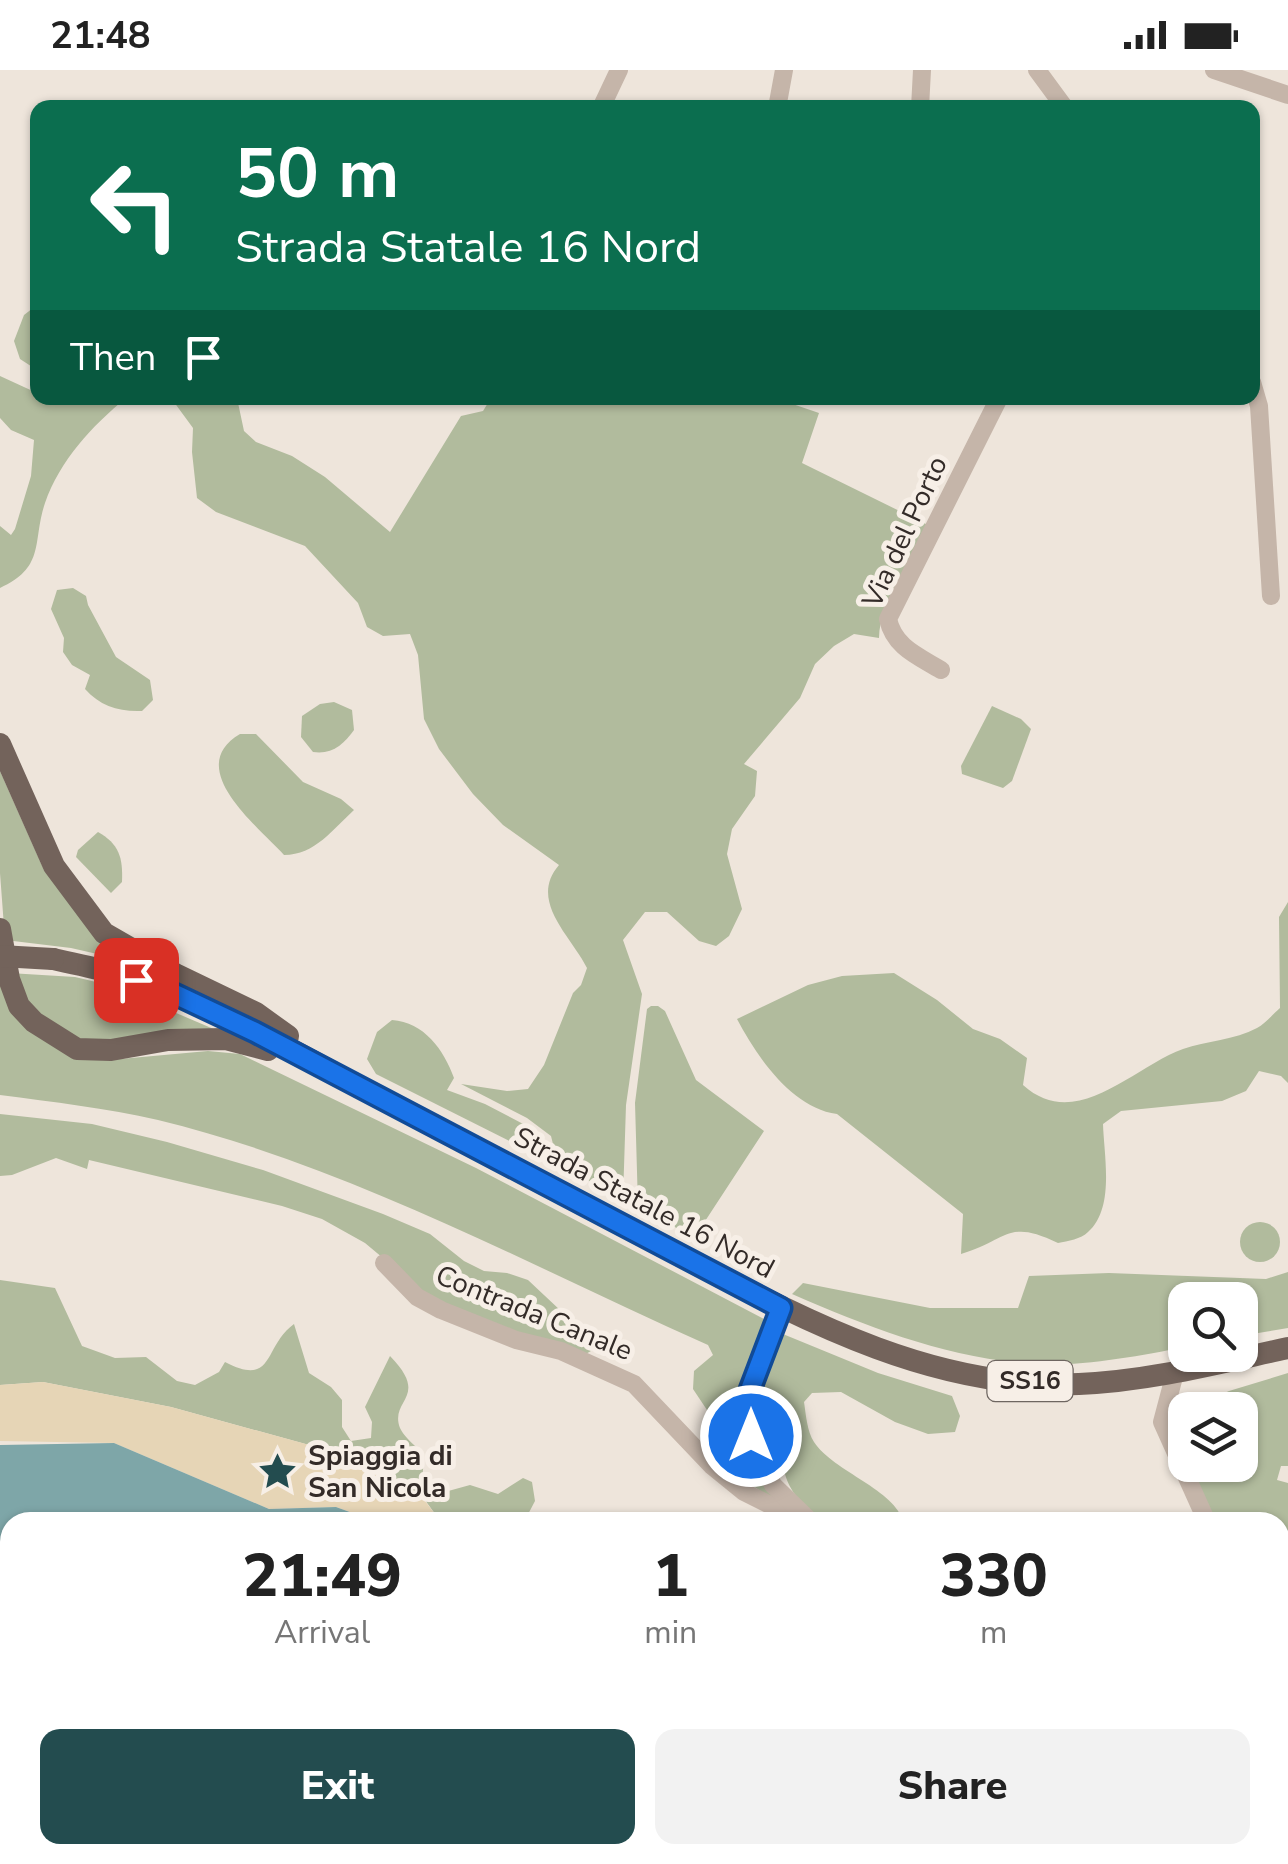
<!DOCTYPE html>
<style>
:root{--surface:#fff;--page:#f2f2f2;--text:#222;--muted:#767676;--accent:#234c4f}
body{margin:0;font-family:"Nunito Sans",sans-serif;background:var(--page);color:var(--text);height:100vh;display:flex;flex-direction:column;font-size:38px;white-space:nowrap}
*{box-sizing:border-box;margin:0}
p{font-size:32px;color:var(--muted)}
.icon{flex:none;width:55px;height:55px;fill:none;stroke:currentColor;stroke-width:2;stroke-linecap:round;stroke-linejoin:round}
.map{position:relative;flex:1;overflow:hidden}
.drawer{position:absolute;left:0px;top:1442px;width:1290px;height:352px;display:flex;flex-direction:column;background:var(--surface);border-radius:30px 30px 0 0;box-shadow:0 2px 8px #0004}
.drawer>*{flex:none}
.guide{position:absolute;left:30px;top:30px;width:1230px;height:305px;border-radius:20px;box-shadow:0 2px 8px #0004;background:#0b6e4f;color:#fff;overflow:hidden}
.buttons{position:absolute;left:1168px;top:1212px;display:grid;gap:20px}
.buttons a{display:grid;place-items:center;width:90px;height:90px;border-radius:20px;background:var(--surface);box-shadow:0 2px 8px #0004;font-size:50px}
.pin{position:absolute;display:grid;place-items:center;width:85px;height:85px;color:#fff;margin:-42px;border-radius:20px;box-shadow:0 5px 15px #0006}
.me{position:absolute;width:110px;margin:-55px;rotate:0deg;stroke-linejoin:round;filter:drop-shadow(0 0 8px #0008)}
.turn{display:flex;align-items:center;gap:35px;height:210px;padding:0 40px;font-size:45px}
.turn .icon{width:130px;height:130px;stroke-width:2.5}
.turn b{display:block;font-size:70px;line-height:85px}
.then{display:flex;align-items:center;height:95px;padding:0 40px;background:#0003;gap:20px;font-size:38px}
.eta{display:flex;justify-content:space-evenly;align-items:center;height:170px;text-align:center}
.eta b{font-size:60px;font-weight:800;line-height:70px}
.primary-button{display:flex;gap:20px;margin-top:auto;padding:20px 40px}
.primary-button a{flex:1;height:115px;border-radius:20px;background:var(--accent);color:#fff;font-size:40px;font-weight:800;line-height:115px;text-align:center}
.primary-button a+a{background:var(--page);color:var(--text)}
.status{display:flex;justify-content:space-between;align-items:center;height:70px;padding:0 50px;background:var(--surface);direction:ltr}
.status svg{height:28px;fill:currentColor}
.map>svg:first-child{display:block}
.green{fill:#b1bb9d}
.sand{fill:#e6d5b6}
.water{fill:#7ea6a8}
.lines{fill:none;stroke-linecap:round;stroke-linejoin:round}
.minor{stroke:#c5b5a9;stroke-width:18}
.major{stroke:#73635b;stroke-width:22}
.major-bridge{stroke:#73635b;stroke-width:22}
.route-casing{stroke:#114b97;stroke-width:25}
.route{stroke:#1a73e8;stroke-width:18}
.labels{text-anchor:middle;dominant-baseline:central;stroke-width:10;stroke-linejoin:round;paint-order:stroke}
.shield{fill:#f7efe7;stroke:#6e6661;stroke-width:2.5}
.shield-label{font-size:25px;font-weight:bold;fill:#332b28}
.street-label{font-size:28px;fill:#332b28;stroke:#f7efe7}
.poi-label{font-size:28px;font-weight:bold;fill:#332b28;stroke:#f7efe7;text-anchor:start}
</style>
<div class="status"><b>21:48</b><svg viewBox="0 0 49 12"><path d="M0 12V9h3v3zM5 12V6h3v6zM10 12V3h3v9zM15 12V0h3v12zM26 1h20v11H26zM47 4h2v5h-2z"/></svg></div>
<div class="map">
<svg width="1288" height="1794" viewBox="0 0 1288 1794">
<rect width="100%" height="100%" fill="#eee5db"/>
<g class="green">
<path d="M37 235V300L20 289 14 271 24 245Z"/>
<path d="M0 306 37 323 38 328 59 332 65 328H126C92 356 60 390 45 433 32 472 46 497 0 518V456L11 465 15 459 31 406 34 370 11 360 0 348Z"/>
<path d="M171 328H237L244 361 256 372 292 386 325 407 390 462 461 346 483 341 491 328H707L715 330 717 328H775L819 343 802 393 932 457C913 489 880 529 879 568L854 564 834 576 815 594 800 628 744 694 757 701 755 726 732 759 727 784 742 839 729 866 716 876 699 871 667 842H645L623 870 642 924 626 1035 623 1128 376 1004 367 989 377 962 392 950C424 952 444 980 454 1008L447 1020 485 1034 527 1056 555 1082 551 1066 527 1048 461 1014 507 1021 528 1019 544 995 573 923 581 915 587 898C571 866 528 831 559 795L503 755 473 724 439 679 424 649 418 585 410 564 383 566 367 557 358 533 305 476 216 442 197 428 192 382 193 358Z"/>
<path d="M73 518 86 526 88 535 116 587 150 610 153 630 142 641C119 642 100 636 85 619L90 605 72 595 63 582 64 568 51 539 57 520Z"/>
<path d="M334 632 352 640 354 660C344 674 332 685 313 682L301 667 302 646 320 634Z"/>
<path d="M992 636 1021 649 1031 659 1012 711 1003 718 962 704 961 696Z"/>
<path d="M240 664H256L303 712 341 729 354 740C333 759 315 785 284 785 259 757 182 698 240 664Z"/>
<path d="M0 701 44 800 113 884 106 886 71 878 5 870 0 803Z"/>
<path d="M98 762C119 774 123 787 122 812L111 823 76 787 78 780Z"/>
<path d="M1288 832V1013L1281 1006 1259 1001 1246 1021 1222 1031 1121 1041 1103 1054C1104 1086 1115 1138 1088 1162 1081 1169 1068 1171 1058 1173 1007 1148 1008 1170 961 1184L963 1144 837 1044C792 1038 757 987 737 949L808 915 842 906 894 903 937 930 973 959 1000 969 1027 988 1023 1015C1076 1063 1133 997 1183 979 1206 971 1235 970 1257 958 1265 954 1273 944 1280 938L1279 847Z"/>
<path d="M9 903 75 907 113 916 230 966 95 975 42 954Z"/>
<path d="M0 909 9 933 120 989 208 981 240 984 476 1098 766 1250 744 1352 725 1355 715 1352 693 1319 694 1301 713 1285 708 1275C528 1195 351 1097 158 1050 106 1038 53 1032 0 1025Z"/>
<path d="M651 936H658L665 941 696 1010 764 1061 694 1168 638 1136 635 1033 647 939Z"/>
<path d="M0 1044 92 1054 167 1072 263 1100 383 1144 430 1164 464 1191 484 1201 507 1203 528 1210 561 1241 591 1281 582 1286 419 1227 395 1198 365 1173 322 1149 282 1136 89 1090 87 1099 56 1088 12 1105 0 1106Z"/>
<circle cx="1260" cy="1172" r="20"/>
<path d="M1288 1202V1258L1240 1266V1230H1185V1277C1134 1287 1070 1299 1018 1293 938 1284 865 1256 792 1224L803 1213 930 1238H1018L1029 1206 1109 1203 1266 1209Z"/>
<path d="M0 1210 55 1218 82 1276 115 1288 146 1287 177 1311 195 1315 219 1302 225 1292C275 1318 263 1276 294 1254L309 1303 331 1317 342 1330V1357L351 1371 371 1368 372 1352 365 1337 390 1286C431 1328 389 1329 400 1358 403 1365 411 1372 416 1377 428 1391 422 1406 419 1423L331 1381 171 1337 43 1312 0 1315Z"/>
<path d="M778 1262 878 1303 952 1326 960 1346 955 1362 928 1364 895 1352 841 1322 812 1323 804 1332C806 1345 807 1361 814 1372 834 1402 896 1420 903 1452 889 1452 836 1456 826 1452 807 1443 787 1420 784 1399 782 1389 786 1379 784 1369 778 1351 762 1343 755 1324Z"/>
<path d="M1288 1303V1396H1281L1277 1410 1288 1413V1488L1280 1487V1452H1215L1187 1395H1240V1340H1186L1229 1321Z"/>
<path d="M735 1368 749 1372 804 1445C770 1428 742 1414 720 1381L723 1372Z"/>
<path d="M523 1408 532 1412 535 1431 524 1452H441L422 1426 429 1421 441 1423 470 1415 498 1424Z"/>
</g>
<g class="sand">
<path d="M43 1312 171 1337 331 1381 419 1423 441 1452H377L336 1437 269 1439 114 1373 0 1371V1315Z"/>
<path d="M776 1785H917L930 1794H786Z"/>
</g>
<path class="water" d="M114 1373 269 1439 336 1437 377 1452H10V1785H772L786 1794H0V1375Z"/>
<g class="lines">
<g class="minor">
<path d="M1037 0 1065 38"/>
<path d="M1214 0 1288 25"/>
<path d="M601 38 619 0"/>
<path d="M777 38 784 0"/>
<path d="M920 38 922 0"/>
<path d="M1252 312 1259 336 1271 526"/>
<path d="M941 600C918 586 894 577 888 549L999 328"/>
<path d="M384 1193 417 1227 441 1240 516 1270 561 1281 634 1314 712 1396 744 1422 804 1452"/>
<path d="M781 1238 750 1320 751 1366 773 1415 807 1448"/>
<path d="M1175 1303 1162 1352 1207 1452"/>
<path d="M1280 1494H1288"/>
</g>
<g class="major">
<path d="M0 674 54 796 104 863 177 905 256 943 288 966"/>
<path d="M0 859 9 909 19 936 34 952 77 979 111 980 168 970 226 969 268 980"/>
<path d="M53 889C90 897 128 905 163 919 240 948 313 992 386 1031 487 1084 587 1137 688 1189 810 1253 937 1320 1079 1314 1150 1311 1219 1293 1288 1278"/>
</g>
<path class="major-bridge" d="M0 886 53 889"/>
</g>
<g class="lines">
<defs>
<path id="route" d="M136 910 164 919 255 962 781 1238 750 1320 751 1366"/>
</defs>
<use href="#route" class="route-casing"/>
<use href="#route" class="route"/>
</g>
<defs>
<symbol id="sight-bare" viewBox="-9 -9 18 18"><path d="M0-6L1.8-2.2L6-1.7L2.9 1.2L3.7 5.4L0 3.3L-3.7 5.4L-2.9 1.2L-6-1.7L-1.8-2.2Z" fill="#234c4f" stroke="#f7efe7" stroke-width="2.5" paint-order="stroke"/></symbol>
</defs>
<g fill-rule="evenodd">
<use href="#sight-bare" x="250" y="1374" width="55" height="55"/>
</g>
<g class="labels">
<rect class="shield" x="987.5" y="1291" width="85" height="40" rx="8"/>
<g class="shield-label">
<text x="1030" y="1311">SS16</text>
</g>
<g class="street-label">
<text transform="translate(905 462) rotate(-65)">Via del Porto</text>
<text transform="translate(644 1133) rotate(28)">Strada Statale 16 Nord</text>
<text transform="translate(534 1243) rotate(22)">Contrada Canale</text>
</g>
<g class="poi-label">
<text x="308" y="1386">Spiaggia di<tspan x="308" dy="32">San Nicola</tspan></text>
</g>
</g>
</svg>
<div class="buttons">
<a><svg class="icon" aria-label="search" viewBox="0 0 24 24"><circle cx="10" cy="10" r="6"/><path d="M15 15l6 6"/></svg></a>
<a><svg class="icon" aria-label="layers" viewBox="0 0 24 24"><path d="M12 4l9 5-9 5-9-5zM3 14l9 5 9-5"/></svg></a>
</div>
<div class="pin" style="left:136px;top:910px;background:#d93025"><svg class="icon" aria-label="arrive" viewBox="0 0 24 24"><path d="M6 21V4h12l-3 4 3 4H6"/></svg></div>
<svg class="me" style="left:751px;top:1366px" viewBox="-20 -20 40 40"><circle r="17" fill="#1a73e8" stroke="#fff" stroke-width="3"/><path d="M0-11L8 9 0 5-8 9z" fill="#fff"/></svg>
<div class="guide">
<div class="turn"><svg class="icon" aria-label="left" viewBox="0 0 24 24"><path d="M17 20v-9H6M10 6l-5 5 5 5"/></svg><div><b>50 m</b>Strada Statale 16 Nord</div></div>
<div class="then">Then<svg class="icon" aria-label="arrive" viewBox="0 0 24 24"><path d="M6 21V4h12l-3 4 3 4H6"/></svg></div>
</div>
<section class="drawer">
<div class="eta">
<div><b>21:49</b><p>Arrival</p></div>
<div><b>1</b><p>min</p></div>
<div><b>330</b><p>m</p></div>
</div>
<div class="primary-button"><a>Exit</a><a>Share</a></div>
</section>
</div>
